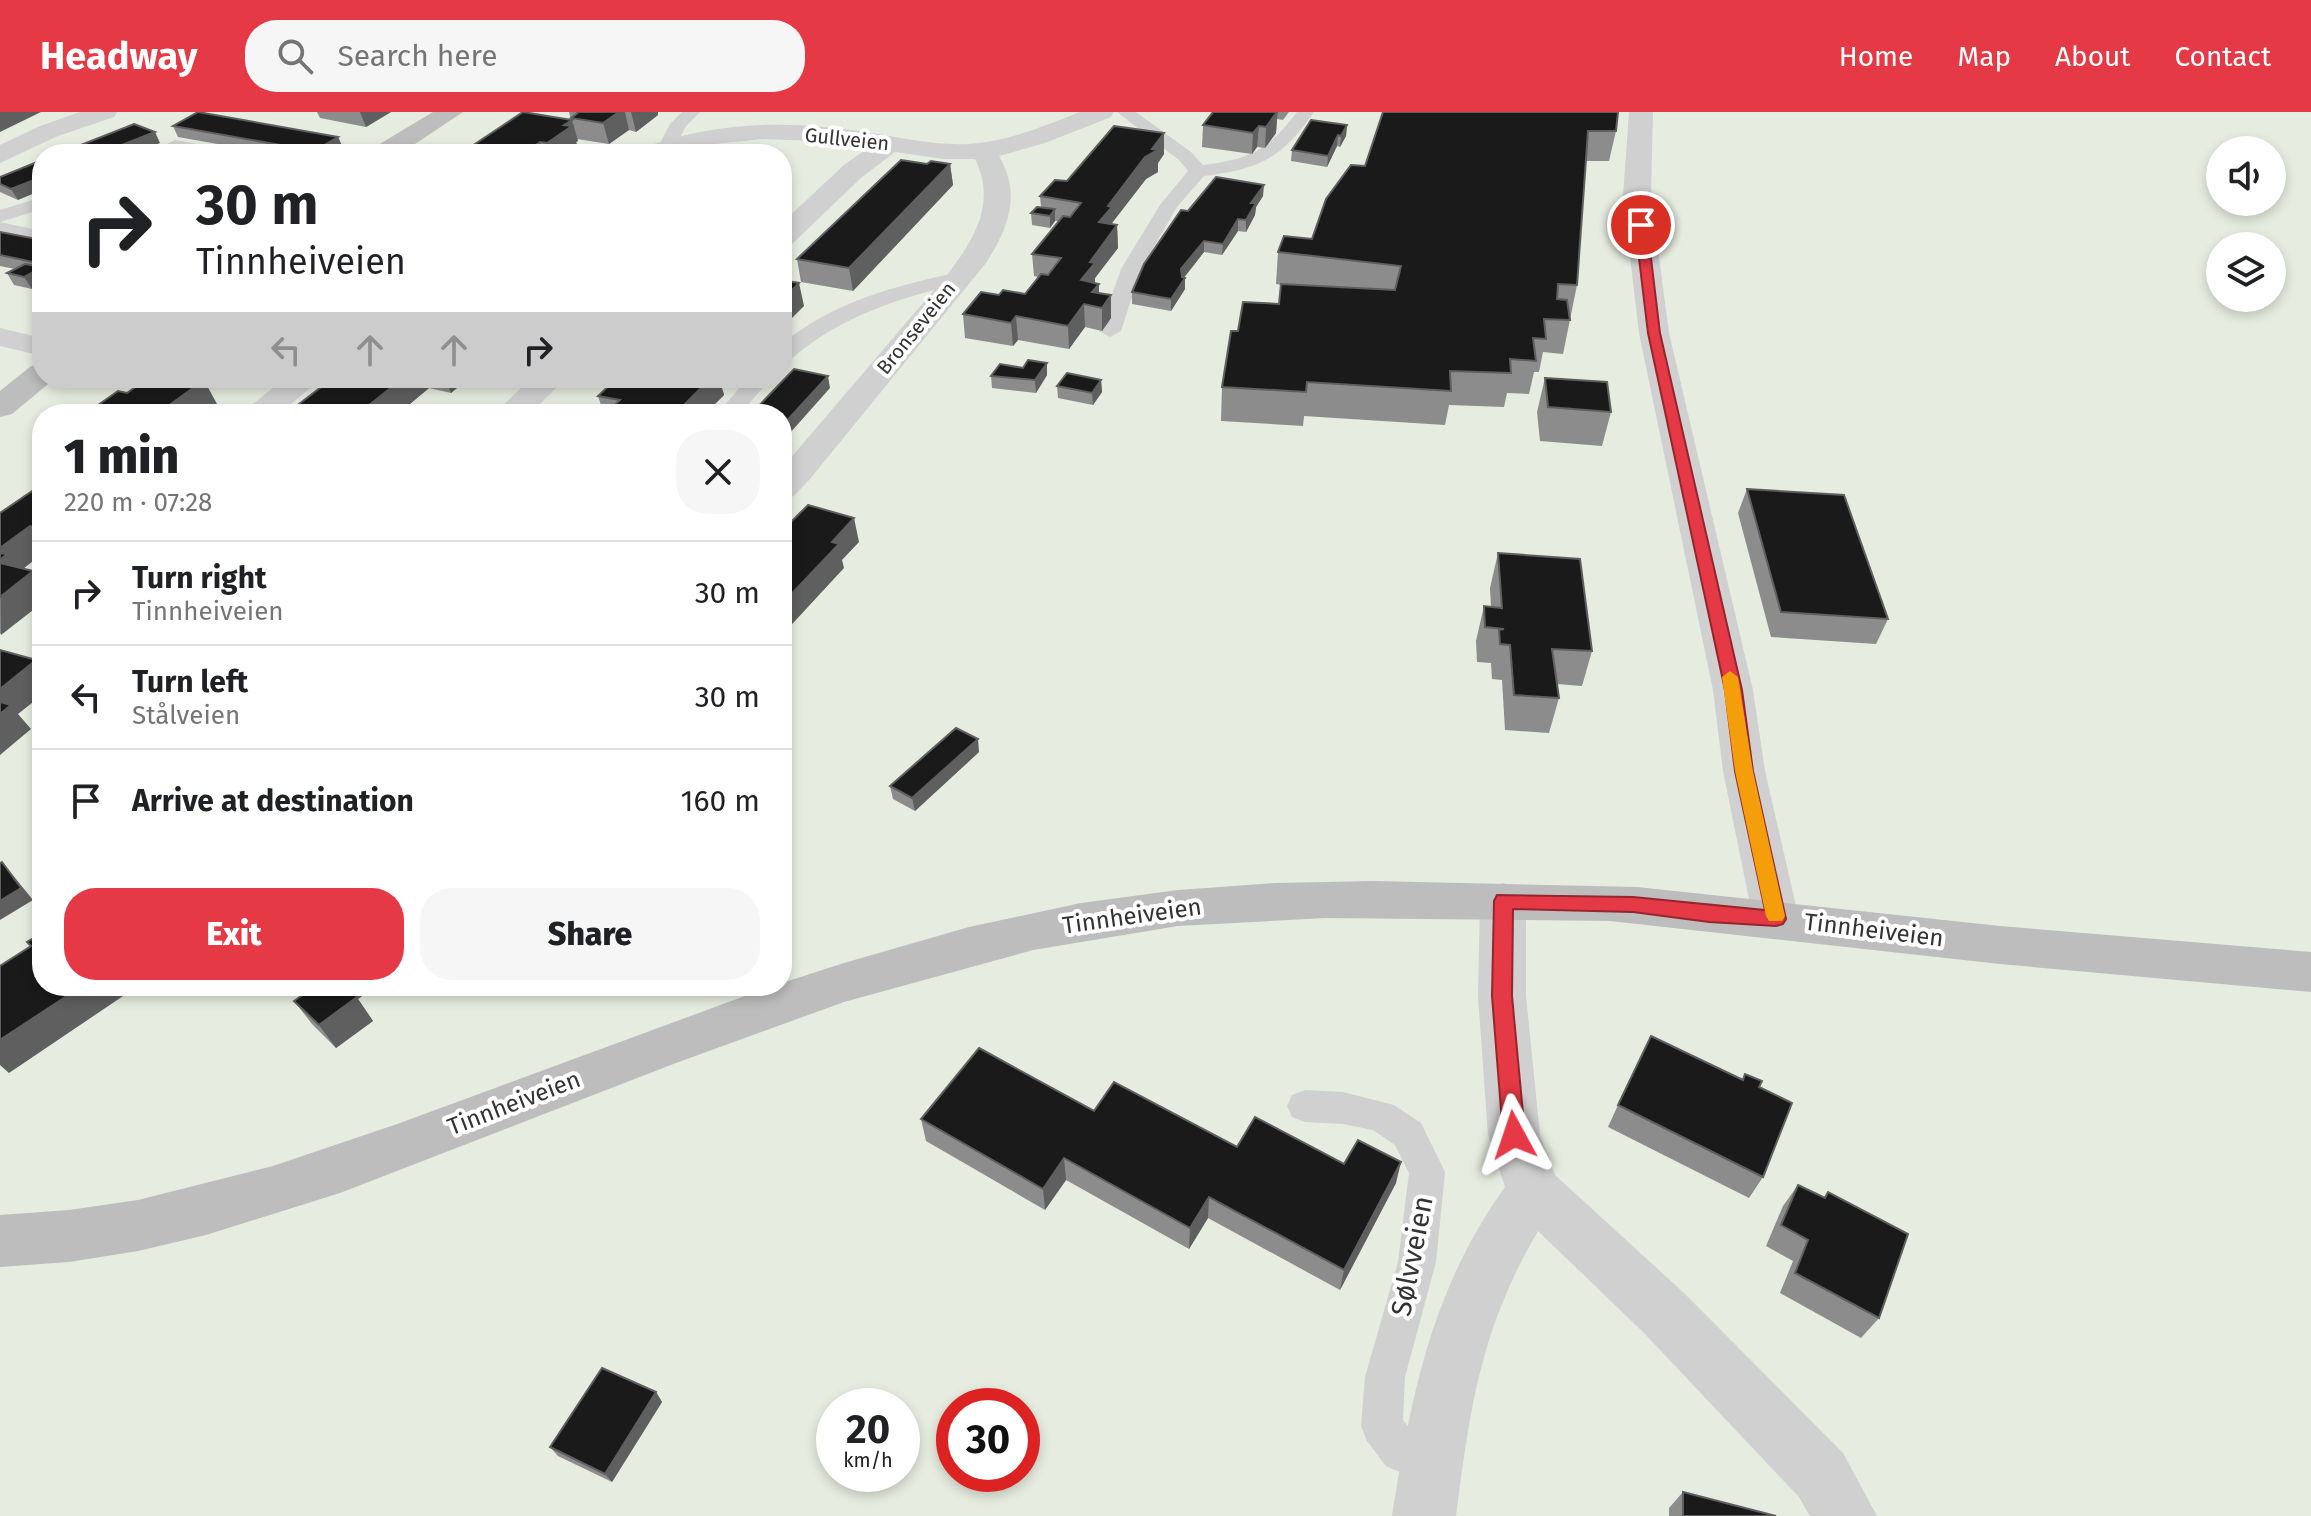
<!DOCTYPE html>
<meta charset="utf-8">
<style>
:root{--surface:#fff;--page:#f6f6f6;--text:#202124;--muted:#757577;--line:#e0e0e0;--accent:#e63946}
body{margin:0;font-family:"Fira Sans",sans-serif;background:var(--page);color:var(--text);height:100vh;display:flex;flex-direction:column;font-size:30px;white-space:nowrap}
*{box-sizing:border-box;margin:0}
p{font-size:26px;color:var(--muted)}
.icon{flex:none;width:44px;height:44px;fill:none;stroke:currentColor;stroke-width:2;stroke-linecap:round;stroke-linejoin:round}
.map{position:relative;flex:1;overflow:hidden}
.side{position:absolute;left:32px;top:292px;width:760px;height:592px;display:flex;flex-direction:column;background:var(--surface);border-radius:32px;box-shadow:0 4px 12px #0003}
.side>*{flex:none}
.hud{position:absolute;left:32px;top:32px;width:760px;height:244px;border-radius:32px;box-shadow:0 4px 12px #0003;background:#fff;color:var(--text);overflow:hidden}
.controls{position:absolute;left:2206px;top:24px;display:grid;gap:16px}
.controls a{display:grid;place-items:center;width:80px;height:80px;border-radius:50%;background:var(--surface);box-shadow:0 4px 12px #0003;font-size:40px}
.speed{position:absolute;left:816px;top:1276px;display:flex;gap:16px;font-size:40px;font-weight:700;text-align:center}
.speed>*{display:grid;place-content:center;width:104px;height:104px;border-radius:50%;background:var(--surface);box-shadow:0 4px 12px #0003;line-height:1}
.speed small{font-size:20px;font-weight:400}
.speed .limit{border:12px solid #d22;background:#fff;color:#111}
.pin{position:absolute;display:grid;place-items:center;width:68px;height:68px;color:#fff;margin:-34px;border:4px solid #fff;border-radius:50%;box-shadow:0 2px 8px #0007}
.me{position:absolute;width:88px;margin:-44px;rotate:355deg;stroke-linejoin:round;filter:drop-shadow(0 0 6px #0008)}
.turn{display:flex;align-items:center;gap:28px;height:168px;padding:0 32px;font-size:36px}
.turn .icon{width:104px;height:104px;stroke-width:2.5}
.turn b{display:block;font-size:56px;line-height:68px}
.lanes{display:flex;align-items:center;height:76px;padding:0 32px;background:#0003;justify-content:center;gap:40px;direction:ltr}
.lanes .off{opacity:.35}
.round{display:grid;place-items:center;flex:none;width:84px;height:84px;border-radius:32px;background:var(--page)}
.overview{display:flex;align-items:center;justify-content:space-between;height:136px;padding:0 32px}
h1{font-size:48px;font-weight:800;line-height:60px}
.primary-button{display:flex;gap:16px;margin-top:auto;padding:16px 32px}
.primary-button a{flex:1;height:92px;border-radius:32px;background:var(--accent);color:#fff;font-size:32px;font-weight:800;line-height:92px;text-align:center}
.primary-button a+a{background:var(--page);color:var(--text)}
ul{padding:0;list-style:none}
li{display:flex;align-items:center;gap:24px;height:104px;padding:0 32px;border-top:2px solid var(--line)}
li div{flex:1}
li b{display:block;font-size:30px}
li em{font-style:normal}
header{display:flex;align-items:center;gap:48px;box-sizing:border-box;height:112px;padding:0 40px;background:var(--accent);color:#fff}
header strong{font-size:38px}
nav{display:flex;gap:44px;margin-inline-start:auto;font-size:28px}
.search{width:560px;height:72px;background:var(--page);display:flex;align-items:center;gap:20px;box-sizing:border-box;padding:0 28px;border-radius:32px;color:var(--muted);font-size:30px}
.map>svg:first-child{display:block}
.green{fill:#e6ecdf;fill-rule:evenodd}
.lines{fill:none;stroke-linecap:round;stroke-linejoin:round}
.lane{fill:#d0d0d0;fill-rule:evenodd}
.street{fill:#d0d0d0;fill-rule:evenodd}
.secondary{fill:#bdbdbd;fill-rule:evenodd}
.wall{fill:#8c8c8c}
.shaded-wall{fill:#5f5f5f}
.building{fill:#1a1a1a;stroke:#5f5f5f;stroke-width:2}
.route{fill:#e63946;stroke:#96252e;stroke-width:2}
.slow{fill:#f59e0b}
.labels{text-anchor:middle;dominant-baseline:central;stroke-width:8;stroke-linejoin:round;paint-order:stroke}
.far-street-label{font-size:20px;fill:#333;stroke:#fff}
.street-label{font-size:24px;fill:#333;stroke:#fff}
.near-street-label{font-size:28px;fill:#333;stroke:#fff}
</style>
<header>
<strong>Headway</strong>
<div class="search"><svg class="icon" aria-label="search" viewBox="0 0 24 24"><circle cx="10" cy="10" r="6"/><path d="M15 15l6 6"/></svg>Search here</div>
<nav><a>Home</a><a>Map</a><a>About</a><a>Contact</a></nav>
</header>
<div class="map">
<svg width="2311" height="1404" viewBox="0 0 2311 1404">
<rect width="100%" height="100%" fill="#fff"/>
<path class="green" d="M0 0H2311V1404H0ZM2220 38H2272V90H2220ZM42 42H782V266H42ZM2220 134H2272V186H2220ZM42 302H782V874H42ZM834 1294H902V1362H834ZM954 1294H1022V1362H954Z"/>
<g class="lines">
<g class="lane">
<path d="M682 0H700L686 14 672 41H660L657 37 670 12Z"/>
<path d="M1117 0H1136L1191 40 1203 53C1251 47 1267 39 1297 0H1314C1281 47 1260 57 1204 64L1177 95 1141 157 1121 219 1110 225 1099 219 1121 157 1160 93 1188 59 1179 48Z"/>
<path d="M175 28 224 37 233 42 177 39 171 42H148Z"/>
<path d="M42 85V97L0 110V98Z"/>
<path d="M0 110 42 119V131L0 122Z"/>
<path d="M958 160 968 166 965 170C901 186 841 203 790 248L782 249V232C832 190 896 174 958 160Z"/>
<path d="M748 266H771L740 302H717Z"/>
<path d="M1305 978 1343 980 1394 993 1421 1011 1445 1060 1436 1150 1405 1265 1403 1308 1416 1324 1447 1338 1453 1353 1447 1368 1432 1374 1386 1354 1367 1329 1361 1314 1365 1265 1398 1150 1409 1061 1395 1033 1373 1018 1343 1012 1305 1010 1292 1005 1287 994 1292 983Z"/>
</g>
<g class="street">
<path d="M80 0H117L114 5 58 24 0 51V33L40 14Z"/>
<path d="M1080 0H1114L1111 5 1045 31 999 44C1022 83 1008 116 986 151L810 367 794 384 782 388V356L947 163C974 128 997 91 975 47H944L895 40 862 65 792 132 782 134V111L844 53 868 36 819 29 762 27 705 33 675 42H638L642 36C713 10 785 8 859 19 895 24 932 34 969 32 1007 30 1044 14 1080 0Z"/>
<path d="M1629 0H1653L1651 84 1669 221 1753 578 1765 659 1799 807 1793 820 1776 826 1759 820 1753 807 1723 659 1713 578 1639 221 1623 84Z"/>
<path d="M0 216 42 226V244L0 234Z"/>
<path d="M285 266H322L279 302H241Z"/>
<path d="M531 266H566L530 302H494Z"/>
<path d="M1503 771 1519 776 1526 789V884L1540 1023 1555 1063 1684 1181 1843 1341 1877 1404H1810L1799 1385 1644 1221 1538 1119C1481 1216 1470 1295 1456 1404H1392C1412 1281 1431 1179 1505 1075L1488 1023 1478 884 1480 789 1487 776Z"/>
</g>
<g class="secondary">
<path d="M433 0H463L400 42H369L373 36Z"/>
<path d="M42 251V266L53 268 12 302 0 305V279L31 254Z"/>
<path d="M1374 769 1637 775 2000 814 2311 840V880L2000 852 1610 809 1325 806 1178 814 1033 838 844 890 676 951 340 1081 206 1123 138 1139 69 1150 0 1155V1103L69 1098 138 1088 273 1054 400 1011 772 874H782V871L844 851 969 815 1081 791 1178 778 1276 771Z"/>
</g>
</g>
<g class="wall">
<path d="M317 0H391L366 15 320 6Z"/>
<path d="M569 0H658V3L636 20 629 18 609 32 577 27 578 29 576 30 578 35 569 42H460L571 8Z"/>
<path d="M1213 0H1293H1289L1283 8 1277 7 1276 21 1265 36 1257 35 1252 42 1202 35 1203 13Z"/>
<path d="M1383 0 1616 19 1609 49H1586L1577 173 1563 242 1543 240 1539 260H1534L1529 282 1507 281 1504 295 1449 293 1445 313 1304 304 1303 314 1221 309 1222 275 1238 219 1279 192 1281 173 1276 172 1278 140 1312 127 1365 54Z"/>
<path d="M1347 13 1346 24 1340 35 1337 34 1327 55 1291 49 1292 38Z"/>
<path d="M173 14 338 25 343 36 332 42H274L178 25Z"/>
<path d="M1164 21V42L1158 51V60L1146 67 1112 111V113H1117L1118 136 1095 166V171L1099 172V181L1111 206 1102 219 1085 215 1069 237 1018 228 1013 234 965 226 963 202 999 183 1025 182 1038 165 1034 164 1032 142 1059 109H1055L1050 116 1032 113 1031 101 1041 95 1040 84 1067 69Z"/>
<path d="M42 48 18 88 0 80V65Z"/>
<path d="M927 52H950L953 73 853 179 801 170 797 147Z"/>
<path d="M1263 84 1256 95 1255 103 1246 120 1238 119 1222 143 1204 140 1184 166 1185 177 1171 199 1132 192V180L1188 99Z"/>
<path d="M0 120 42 128V171L32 177 14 173 7 161 15 157 0 154Z"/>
<path d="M1047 251V263L1036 281 992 276 991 264Z"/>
<path d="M333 266H469L451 281 429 276 398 302H286Z"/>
<path d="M617 266H719L724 283 705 302H604L598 284Z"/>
<path d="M1545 266 1611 300 1602 334 1540 329 1537 300Z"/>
<path d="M1101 268 1102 280 1093 293 1058 286 1057 274Z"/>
<path d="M1747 377 1888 507 1876 532 1771 525 1738 401Z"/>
<path d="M42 378V442L23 457 42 471V491L0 522V401Z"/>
<path d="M1498 441 1592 539 1582 574 1557 572 1559 586 1549 621 1505 618 1502 568 1492 567 1491 551 1477 550 1476 529 1484 494 1491 495 1490 476Z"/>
<path d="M979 640 915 699 893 687 890 674Z"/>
<path d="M315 874H376L358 887 373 909 336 936 312 912 294 889Z"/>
<path d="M1745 962 1759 975 1763 1065 1749 1086 1608 1015 1618 993 1742 967Z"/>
<path d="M1094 999 1237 1035 1344 1052 1396 1071 1340 1178 1208 1106 1189 1137 1066 1068 1045 1098 926 1029 921 1007Z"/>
<path d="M1798 1073 1823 1086 1828 1080 1879 1206 1861 1226 1780 1181 1793 1149 1766 1134 1783 1094Z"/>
<path d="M656 1280 662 1290 612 1370 558 1344 550 1335Z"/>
<path d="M1683 1380 1776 1404H1669V1396Z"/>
</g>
<g class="shaded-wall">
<path d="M0 0H41L0 20Z"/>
<path d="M360 0H391L366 15Z"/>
<path d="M619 0H625L629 18 609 32 603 11Z"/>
<path d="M631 0H658V3L636 20Z"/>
<path d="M1269 0H1278L1277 7 1276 21 1265 36 1266 15Z"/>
<path d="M572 8 578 29 576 30 578 35 569 42H550L547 31 564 13Z"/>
<path d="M1347 13 1346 24 1340 35 1341 24Z"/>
<path d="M1259 14 1257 35 1252 42 1253 21Z"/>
<path d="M155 20 160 31 133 42H99Z"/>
<path d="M1164 21V42L1158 51V60L1146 67 1112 111 1113 117 1099 110 1108 94Z"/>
<path d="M1338 23 1337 34 1327 55 1328 44Z"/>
<path d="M338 25 343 36 332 42H316L314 39Z"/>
<path d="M540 30 544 42H525V41Z"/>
<path d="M950 52 953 73 853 179 849 156Z"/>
<path d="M42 65V78L18 88 11 77Z"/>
<path d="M1264 73 1263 84 1256 95 1255 103 1246 120V108L1251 91Z"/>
<path d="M1055 97V109L1050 116V104Z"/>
<path d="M1238 107V119L1222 143 1223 132Z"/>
<path d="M1117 113 1118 136 1095 166V173L1081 168 1090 150Z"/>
<path d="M1204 129V140L1181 169V157Z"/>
<path d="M42 155V171L32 177 24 165Z"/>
<path d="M1185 166V177L1171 199V187Z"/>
<path d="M799 171 804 194 782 216V188Z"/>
<path d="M1099 172V195L1092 180Z"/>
<path d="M1111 183V206L1102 219V196Z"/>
<path d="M1084 192 1085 215 1069 237 1068 214Z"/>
<path d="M1016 204 1018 228 1013 234 1011 211Z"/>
<path d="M1047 251V263L1036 281 1035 268Z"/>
<path d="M828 264 830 276 782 330V314Z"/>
<path d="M403 266H425L429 276 398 302H358Z"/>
<path d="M445 266H469L451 281Z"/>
<path d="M711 266H719L724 283 705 302H675Z"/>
<path d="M204 268 217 292 203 302H157Z"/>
<path d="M1101 268 1102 280 1093 293 1092 281Z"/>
<path d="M854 406 859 430 842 448 844 456 782 523V492L832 430Z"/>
<path d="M30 414 42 431V442L20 459H33L42 471V491L1 523 0 436Z"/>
<path d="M36 548 42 556V583L18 602 31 617 0 643V577Z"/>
<path d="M978 627 979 640 915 699 912 686Z"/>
<path d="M2 750 33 788 0 808V789Z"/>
<path d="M82 874H128L132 878 9 961 0 953V928Z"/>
<path d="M341 874H376L358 887 373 909 336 936 319 913Z"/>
<path d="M1064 1046 1066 1068 1045 1098 1043 1077Z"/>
<path d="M1401 1050 1396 1071 1340 1178 1344 1158Z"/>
<path d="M1209 1085 1208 1106 1189 1137 1190 1116Z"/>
<path d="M656 1280 662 1290 612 1370 605 1362Z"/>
</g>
<g class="building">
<path d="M198 0 338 25 314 39 173 14Z"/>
<path d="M523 0 572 8 564 13 572 14 547 31 540 30 525 41 530 42H460Z"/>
<path d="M579 0H619L603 11 571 6Z"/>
<path d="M1213 0H1277L1266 15 1259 14 1253 21 1203 13Z"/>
<path d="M1383 0H1618L1616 19H1588L1577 173 1558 172 1557 187 1567 188 1570 208 1544 207 1546 227 1533 226 1536 249 1510 247 1511 261 1450 259 1451 279 1307 270 1306 280 1222 275 1231 219H1238L1243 190 1279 192 1281 172 1395 178 1401 154 1278 140 1284 124 1312 127 1326 87 1351 53 1365 54Z"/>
<path d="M1311 8 1347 13 1341 24 1338 23 1328 44 1292 38Z"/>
<path d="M134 12 155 20 99 42H58Z"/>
<path d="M1114 14 1164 21 1152 37 1158 38 1145 45 1108 94 1112 95 1099 110 1117 113 1090 150 1095 151 1081 168 1099 172 1092 180 1111 183 1102 196 1084 192 1068 214 1016 204 1011 211 963 202 981 180 999 183 1003 178 1025 182 1041 162 1048 163 1061 146 1032 142 1063 104 1070 105 1081 91 1040 84 1055 68 1067 69Z"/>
<path d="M180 34 221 42H165Z"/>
<path d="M42 48V65L11 77 0 72V65Z"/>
<path d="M901 48 927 52 931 49 950 52 849 156 797 147Z"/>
<path d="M1216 65 1264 73 1251 91H1256L1246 108 1238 107 1223 132 1204 129 1181 157 1182 165 1185 166 1171 187 1132 180 1144 152 1181 98 1188 99Z"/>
<path d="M1037 95 1055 97 1050 104 1031 101Z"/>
<path d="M0 120 42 128V152L0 143Z"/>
<path d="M25 152 42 155 24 165 7 161Z"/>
<path d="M782 168 799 171 782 188Z"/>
<path d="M1028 248 1047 251 1035 268 991 264 1000 252 1023 256Z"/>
<path d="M794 257 828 264 782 314V302H751Z"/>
<path d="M1067 261 1101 268 1092 281 1057 274Z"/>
<path d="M148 266H192L204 268 157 302H96L100 299 91 298 118 279 127 281Z"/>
<path d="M333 266H403L358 302H286Z"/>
<path d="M617 266H711L675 302H605L620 288 598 284Z"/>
<path d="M1545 266 1607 270 1611 300 1548 295Z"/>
<path d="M35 377 42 378V417L30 414 0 436V401Z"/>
<path d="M1747 377 1844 383 1888 507 1781 500Z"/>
<path d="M808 393 854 406 832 430 839 432 782 492V419Z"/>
<path d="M0 441 7 442 0 448Z"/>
<path d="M1498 441 1580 447 1592 539 1552 537 1559 586 1514 583 1510 533 1500 532 1499 518 1504 517 1485 515 1484 494 1502 496Z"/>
<path d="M0 451 33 459 0 485Z"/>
<path d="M0 538 36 548 0 577Z"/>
<path d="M0 590 11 593 0 602Z"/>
<path d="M956 616 978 627 912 686 890 674Z"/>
<path d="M2 750 21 776 0 789V751Z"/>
<path d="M42 821V874H82L0 928V854L31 834 27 830Z"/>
<path d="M315 874H343L357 885 319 913 294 889Z"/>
<path d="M1651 924 1743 968 1745 962 1762 969 1759 975 1792 991 1763 1065 1618 993Z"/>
<path d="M979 936 1094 999 1114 970 1237 1035 1255 1005 1344 1052 1358 1028 1401 1050 1344 1158 1209 1085 1190 1116 1064 1046 1043 1077 921 1007Z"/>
<path d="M1798 1073 1825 1086 1828 1080 1908 1122 1879 1206 1795 1161 1808 1128 1781 1113Z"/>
<path d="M602 1256 656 1280 605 1362 550 1335Z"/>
<path d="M1683 1380 1776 1404H1683Z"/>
</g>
<path class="route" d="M1641 109 1647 113 1660 221 1742 578 1753 659 1786 807 1783 812 1776 814 1709 810 1633 800 1513 797 1512 884 1525 1023 1522 1030 1514 1033 1506 1030 1503 1023 1492 884 1494 789 1497 783 1633 785 1765 798 1735 659 1725 578 1648 221 1635 113Z"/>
<path class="slow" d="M1730 559 1738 565 1753 659 1785 804 1782 809H1769L1766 804 1735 659 1722 565Z"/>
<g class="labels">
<g class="far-street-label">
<text transform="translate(847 27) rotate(6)">Gullveien</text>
<text transform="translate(916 216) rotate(-51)">Bronseveien</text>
</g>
<g class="street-label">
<text transform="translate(1132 804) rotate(-8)">Tinnheiveien</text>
<text transform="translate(1874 818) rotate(7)">Tinnheiveien</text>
<text transform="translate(514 991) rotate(-21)">Tinnheiveien</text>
</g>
<g class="near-street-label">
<text transform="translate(1412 1144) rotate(-79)">Sølvveien</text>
</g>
</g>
</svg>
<div class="controls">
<a><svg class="icon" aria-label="sound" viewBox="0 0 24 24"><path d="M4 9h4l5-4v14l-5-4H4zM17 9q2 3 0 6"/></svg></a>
<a><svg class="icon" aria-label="layers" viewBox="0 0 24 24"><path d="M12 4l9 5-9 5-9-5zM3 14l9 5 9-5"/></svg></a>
</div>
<div class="speed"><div>20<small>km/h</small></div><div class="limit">30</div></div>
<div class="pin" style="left:1641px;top:113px;background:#d93025"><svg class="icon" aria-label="arrive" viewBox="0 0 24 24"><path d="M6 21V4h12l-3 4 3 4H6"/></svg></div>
<svg class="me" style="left:1514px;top:1023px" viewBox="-20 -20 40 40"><path d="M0-17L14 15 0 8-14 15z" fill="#e63946" stroke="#fff" stroke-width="4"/></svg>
<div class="hud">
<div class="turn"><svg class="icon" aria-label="right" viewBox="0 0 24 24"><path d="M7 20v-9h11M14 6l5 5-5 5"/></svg><div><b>30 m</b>Tinnheiveien</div></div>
<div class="lanes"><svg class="icon off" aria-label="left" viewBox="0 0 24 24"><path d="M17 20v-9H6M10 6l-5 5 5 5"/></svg><svg class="icon off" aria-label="ahead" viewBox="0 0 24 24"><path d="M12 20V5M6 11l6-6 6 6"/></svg><svg class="icon off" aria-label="ahead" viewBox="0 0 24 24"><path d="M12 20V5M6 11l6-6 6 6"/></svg><svg class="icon" aria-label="right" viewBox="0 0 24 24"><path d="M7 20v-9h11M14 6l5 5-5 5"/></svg></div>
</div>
<section class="side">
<div class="overview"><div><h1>1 min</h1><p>220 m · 07:28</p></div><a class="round"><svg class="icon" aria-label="close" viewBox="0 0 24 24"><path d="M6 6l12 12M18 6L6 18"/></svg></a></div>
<ul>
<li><svg class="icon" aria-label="right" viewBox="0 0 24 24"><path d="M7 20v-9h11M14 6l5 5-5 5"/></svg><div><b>Turn right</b><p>Tinnheiveien</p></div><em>30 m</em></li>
<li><svg class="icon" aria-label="left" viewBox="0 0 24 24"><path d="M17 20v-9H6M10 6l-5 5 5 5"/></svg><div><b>Turn left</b><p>Stålveien</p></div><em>30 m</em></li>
<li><svg class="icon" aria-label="arrive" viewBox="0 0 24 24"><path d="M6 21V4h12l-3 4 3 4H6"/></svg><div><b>Arrive at destination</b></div><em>160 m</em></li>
</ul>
<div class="primary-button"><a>Exit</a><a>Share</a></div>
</section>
</div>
